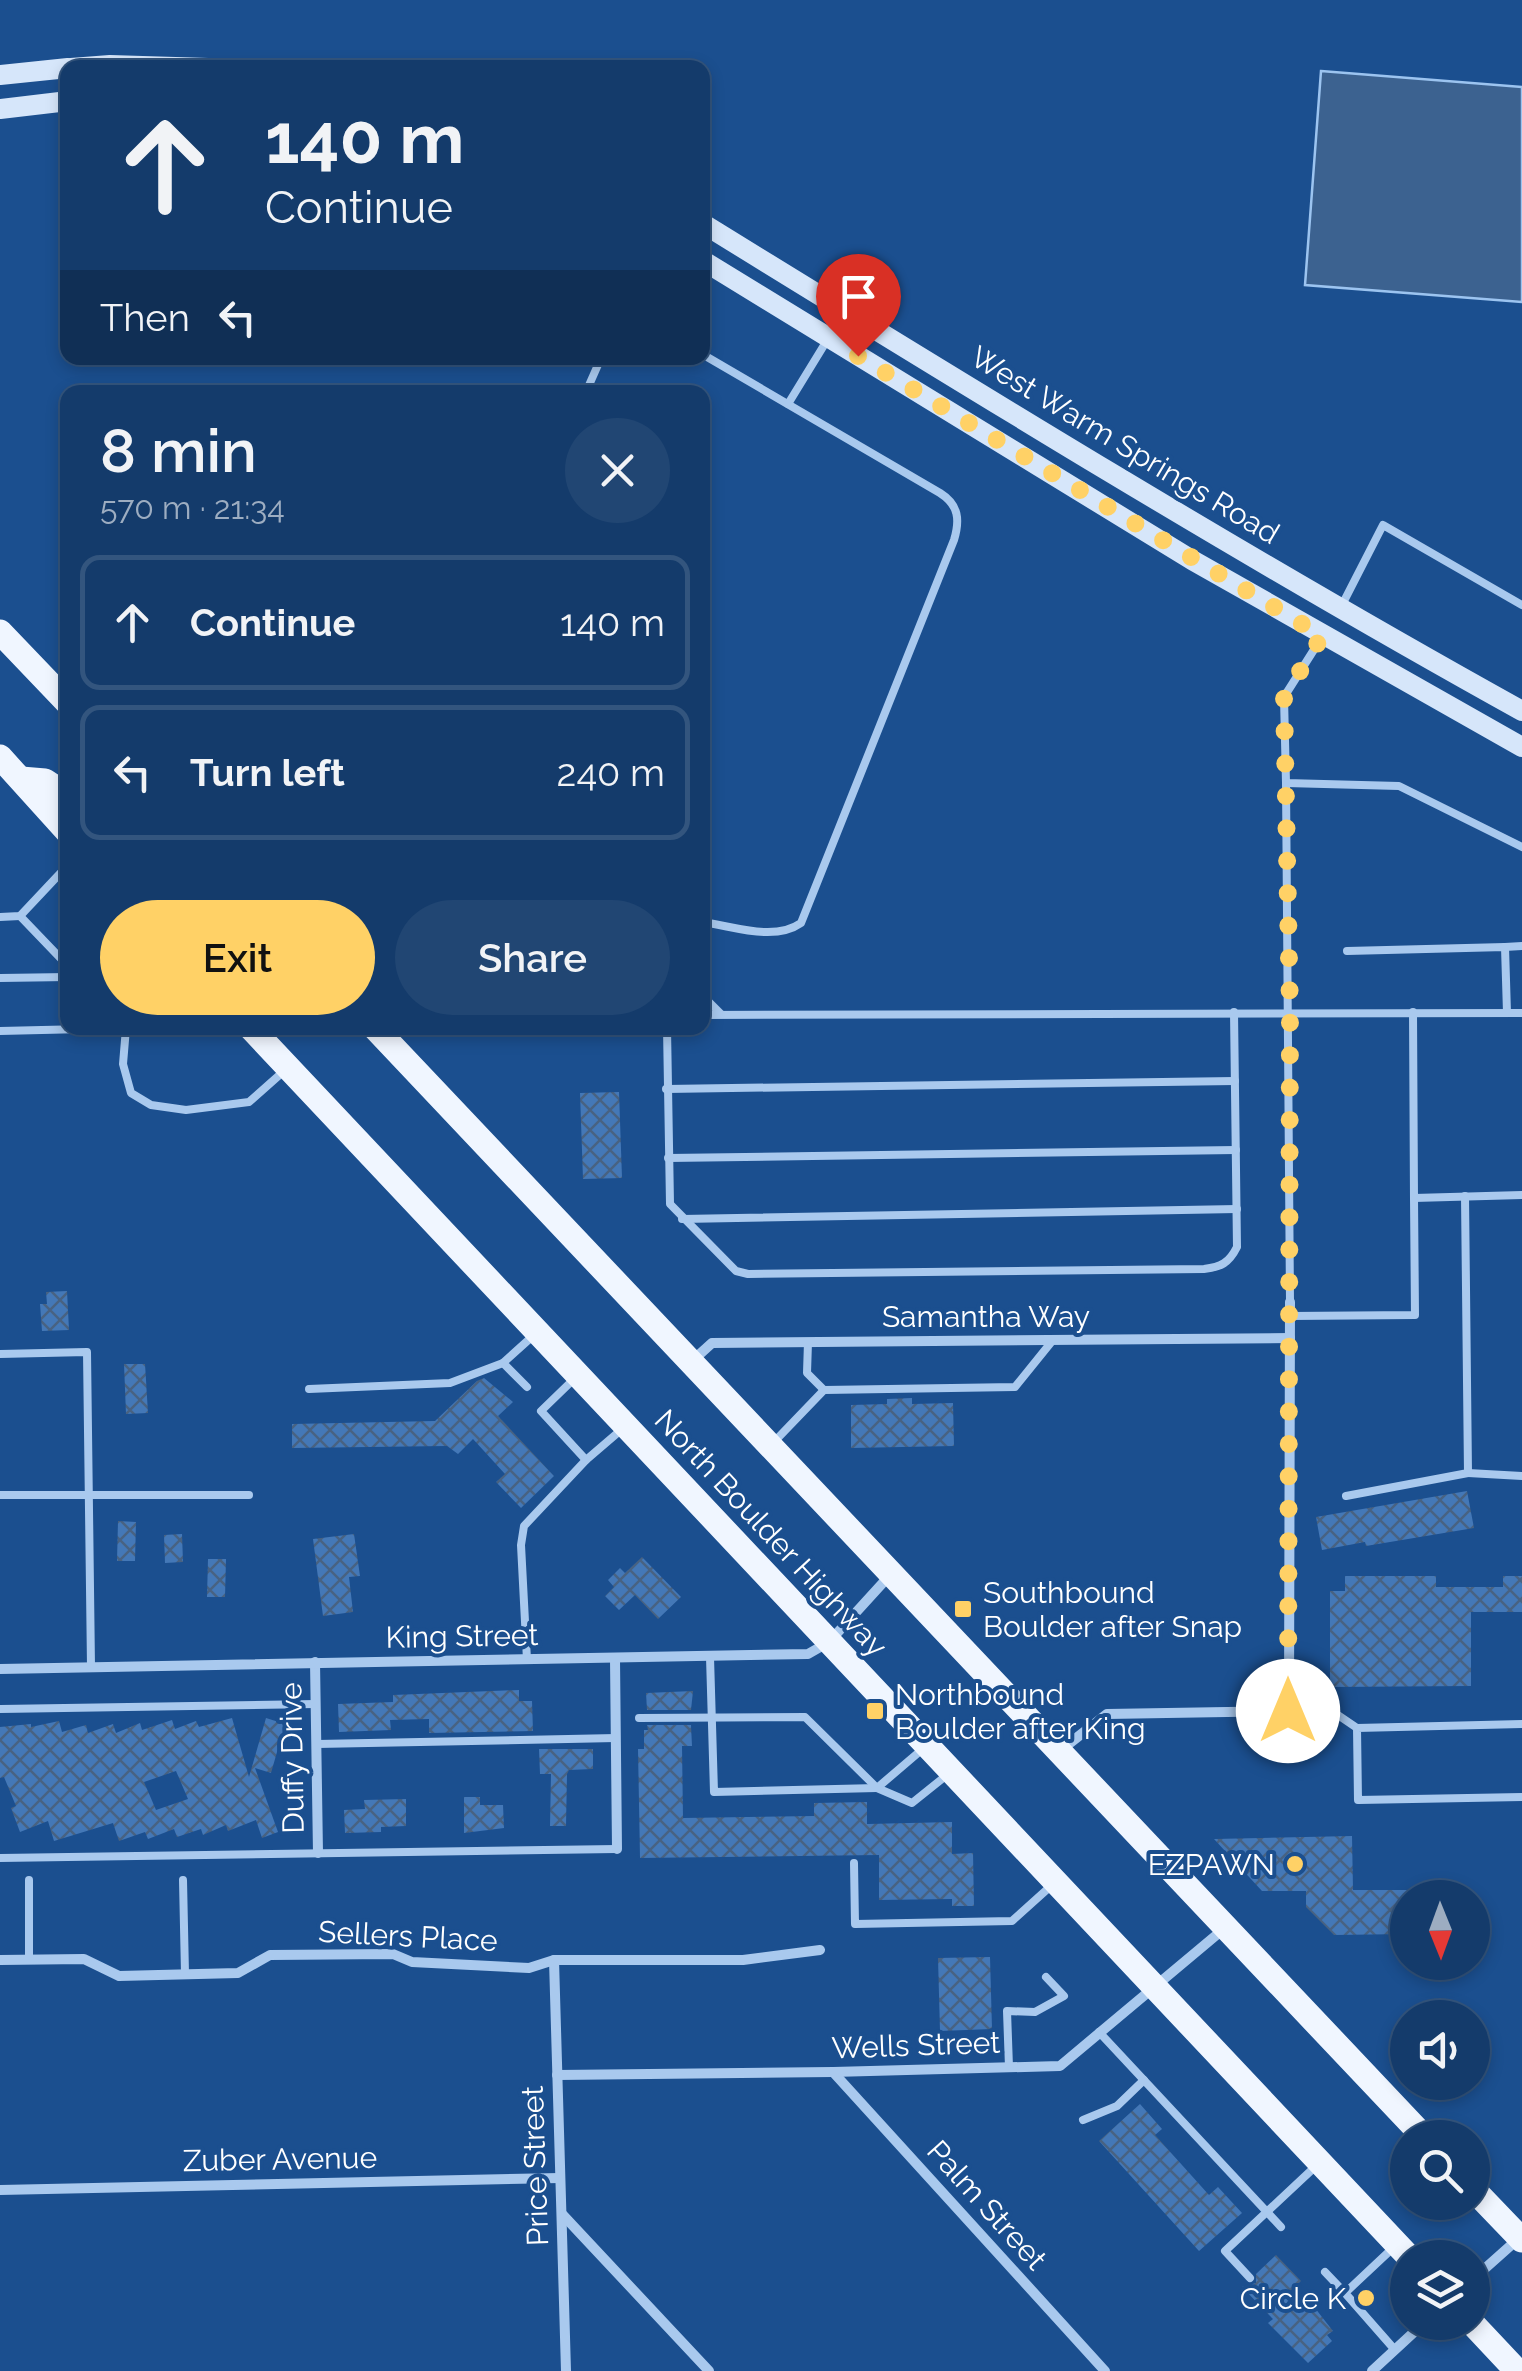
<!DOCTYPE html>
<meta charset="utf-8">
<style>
:root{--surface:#143b6b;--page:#214673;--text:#f1f3f6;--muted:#9dadc1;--line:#33557e;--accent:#ffd166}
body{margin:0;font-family:Raleway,sans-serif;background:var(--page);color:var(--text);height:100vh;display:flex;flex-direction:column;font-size:38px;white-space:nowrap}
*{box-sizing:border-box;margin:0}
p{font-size:32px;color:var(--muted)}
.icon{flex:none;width:55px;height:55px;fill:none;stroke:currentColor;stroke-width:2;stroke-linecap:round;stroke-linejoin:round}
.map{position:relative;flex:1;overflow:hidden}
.details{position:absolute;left:60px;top:385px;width:650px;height:650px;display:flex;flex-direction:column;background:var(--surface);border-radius:20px;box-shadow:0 5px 15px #0003,0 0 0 2px var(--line)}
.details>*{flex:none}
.guide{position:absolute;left:60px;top:60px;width:650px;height:305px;border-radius:20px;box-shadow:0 5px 15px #0003,0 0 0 2px var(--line);background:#143b6b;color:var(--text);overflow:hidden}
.needle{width:65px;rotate:179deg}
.buttons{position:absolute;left:1390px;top:1880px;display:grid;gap:20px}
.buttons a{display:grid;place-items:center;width:100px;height:100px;border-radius:50%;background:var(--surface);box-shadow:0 5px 15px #0003,0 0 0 2px var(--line);font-size:50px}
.pin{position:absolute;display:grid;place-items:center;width:85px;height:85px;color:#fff;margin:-102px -42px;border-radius:50% 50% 50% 0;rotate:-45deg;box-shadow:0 0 10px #0007}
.pin .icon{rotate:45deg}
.me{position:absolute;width:110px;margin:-55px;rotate:0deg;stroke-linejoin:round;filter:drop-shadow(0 0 8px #0008)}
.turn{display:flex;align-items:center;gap:35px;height:210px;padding:0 40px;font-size:45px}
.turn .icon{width:130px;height:130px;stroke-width:2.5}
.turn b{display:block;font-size:70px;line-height:85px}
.then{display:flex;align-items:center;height:95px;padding:0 40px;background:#0003;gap:20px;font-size:38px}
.round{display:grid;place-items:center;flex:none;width:105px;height:105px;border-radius:52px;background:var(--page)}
.head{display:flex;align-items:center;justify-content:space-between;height:170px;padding:0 40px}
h1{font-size:60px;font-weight:600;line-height:75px}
.cta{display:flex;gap:20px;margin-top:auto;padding:20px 40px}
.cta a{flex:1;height:115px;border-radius:60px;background:var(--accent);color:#111;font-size:40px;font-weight:600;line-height:115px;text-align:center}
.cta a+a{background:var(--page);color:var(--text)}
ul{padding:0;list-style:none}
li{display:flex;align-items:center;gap:30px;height:135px;margin:0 20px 15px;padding:0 20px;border:5px solid var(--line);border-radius:20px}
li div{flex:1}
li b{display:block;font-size:38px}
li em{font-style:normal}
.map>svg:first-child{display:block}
.water{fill:#3c6290;stroke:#9cc4f0;stroke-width:2.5}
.building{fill:url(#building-cross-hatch);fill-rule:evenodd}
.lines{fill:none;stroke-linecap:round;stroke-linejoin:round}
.lane{stroke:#a9c9ee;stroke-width:8}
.street{stroke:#a9c9ee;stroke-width:10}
.secondary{stroke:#d6e6fa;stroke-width:20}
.primary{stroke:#f0f6ff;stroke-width:25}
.route{stroke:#ffd166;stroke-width:18;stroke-dasharray:0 32.4}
.poi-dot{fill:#ffd166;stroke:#1b4f8f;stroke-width:4}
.labels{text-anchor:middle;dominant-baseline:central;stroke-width:8;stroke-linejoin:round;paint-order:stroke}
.street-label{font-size:30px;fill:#fff;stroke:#1b4f8f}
.poi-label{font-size:30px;fill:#fff;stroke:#1b4f8f;text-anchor:start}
</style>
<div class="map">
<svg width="1522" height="2371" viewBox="0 0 1522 2371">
<defs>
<pattern id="building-cross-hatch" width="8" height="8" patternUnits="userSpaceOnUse" patternTransform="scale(2.5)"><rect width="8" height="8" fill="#4478b7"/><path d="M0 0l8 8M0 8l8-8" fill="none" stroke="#486282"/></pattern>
</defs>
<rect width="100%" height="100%" fill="#1b4f8f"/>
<path class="water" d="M1321 71 1522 87V302L1305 285Z"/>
<g class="building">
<path d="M619 1092 622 1178 583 1179 580 1093Z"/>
<path d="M67 1291 69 1330 42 1331 40 1304H47L46 1292Z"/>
<path d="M124 1364H145L148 1413 126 1414Z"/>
<path d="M484 1378 513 1402 498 1416 554 1476 521 1508 496 1482 505 1474 473 1439 458 1454 447 1446 292 1448V1424L435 1421 477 1381Z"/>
<path d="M912 1398V1404L953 1403 954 1446 851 1448V1405L887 1404V1399Z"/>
<path d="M1467 1491 1474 1528 1366 1546 1365 1542 1322 1550 1316 1517Z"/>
<path d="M118 1521 136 1522 135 1561H117Z"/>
<path d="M182 1534 183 1562 165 1563 164 1535Z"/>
<path d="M354 1534 360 1576 349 1577 353 1612 323 1616 313 1539Z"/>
<path d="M642 1557 681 1597 658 1619 635 1595 619 1610 605 1596 614 1587 608 1580 620 1568 625 1573Z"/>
<path d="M208 1559H226L225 1597H207Z"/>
<path d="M1345 1576H1436V1587H1503V1576H1522V1612H1471V1686L1330 1687V1591H1345Z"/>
<path d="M519 1690V1701H532L533 1731 429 1733V1719L390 1720 391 1730 339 1732 338 1704 393 1702V1695Z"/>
<path d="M693 1691 691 1710H647L646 1693Z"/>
<path d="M232 1718 249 1777 266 1718 285 1724 271 1773 255 1768 278 1832 262 1838 256 1820 228 1831 226 1825 203 1835 201 1829 177 1837 174 1829 148 1839 145 1832 119 1841 113 1823 54 1841 48 1821 20 1832 11 1808 16 1806 4 1777 0 1778V1727L31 1724V1727L59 1721 62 1732 86 1725 88 1733 113 1724 116 1733 140 1723 142 1730 172 1720 175 1729 196 1721 199 1727ZM176 1771 188 1799 156 1810 144 1782Z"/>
<path d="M647 1725H691L692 1746H682L683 1818 814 1816V1803L867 1802V1824L952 1822V1854L973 1853 974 1906H952V1899L879 1900V1855L640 1858 638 1749H644V1730H648Z"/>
<path d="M539 1749H593V1769L569 1770 567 1774 566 1826H550L551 1774H540Z"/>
<path d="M464 1797H480V1805H503L504 1828 464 1833Z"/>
<path d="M406 1799V1826L381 1827V1832L345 1833 344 1810 365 1809 364 1800Z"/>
<path d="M1352 1836 1353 1890H1408V1934L1334 1935 1306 1907V1891H1262L1214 1839Z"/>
<path d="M990 1957 992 2029 940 2031 938 1958Z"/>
<path d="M1140 2104 1162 2129 1155 2135 1209 2195 1218 2187 1242 2213 1199 2251 1099 2141Z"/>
<path d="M1276 2255 1301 2281 1285 2296 1311 2303 1333 2331 1327 2335 1332 2341 1308 2363 1268 2323 1273 2319 1242 2287 1256 2283V2274Z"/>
</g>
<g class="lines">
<g class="lane">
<path d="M702 354 940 493C959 505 960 520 954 540L801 923C774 942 733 926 702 922"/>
<path d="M586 392 601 358"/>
<path d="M788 404 845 311"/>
<path d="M1342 605 1383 525 1522 605"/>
<path d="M1322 637 1284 697 1286 783 1399 786 1522 847"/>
<path d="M1286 783 1290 1302"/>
<path d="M20 916 68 966"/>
<path d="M0 917 20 916 68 865"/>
<path d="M1505 947 1522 946"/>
<path d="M1347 951 1505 947 1507 1013"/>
<path d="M0 978 68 977"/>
<path d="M702 995 721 1014"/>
<path d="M1413 1012 1414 1198 1522 1195"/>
<path d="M702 1015 1522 1013"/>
<path d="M126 1028 123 1064 131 1093 151 1105 186 1110 249 1102 284 1071"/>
<path d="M667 1028 670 1204 736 1271 748 1274 1204 1269C1221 1267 1229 1263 1237 1247L1234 1012"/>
<path d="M0 1031 126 1028"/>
<path d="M666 1089 1235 1081"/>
<path d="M668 1158 1236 1150"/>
<path d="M682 1219 1237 1209"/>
<path d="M1290 1316 1415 1315 1414 1198"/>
<path d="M808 1342 807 1373 824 1390"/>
<path d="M0 1354 87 1352 91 1667"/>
<path d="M575 1378 541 1411 586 1460 621 1430"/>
<path d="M527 1387 503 1363 534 1335"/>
<path d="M309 1389 450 1383 503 1363"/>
<path d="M773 1443 824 1390 1015 1387 1053 1340"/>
<path d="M1468 1473 1522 1476"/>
<path d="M0 1495H249"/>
<path d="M1346 1496 1468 1473 1465 1196"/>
<path d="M710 1657 714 1792 877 1788 925 1747"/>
<path d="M527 1660 521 1545 524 1526 586 1460"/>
<path d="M0 1709 316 1704"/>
<path d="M1289 1711H1332L1357 1728"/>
<path d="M639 1718 805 1717 877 1788 912 1803 947 1775"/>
<path d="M1522 1724 1357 1728 1358 1800 1522 1797"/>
<path d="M317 1744 616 1738"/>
<path d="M0 1858 617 1849"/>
<path d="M854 1863 855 1924 1012 1921 1052 1885"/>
<path d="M29 1880V1960"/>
<path d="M183 1880 185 1974"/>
<path d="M1099 2032 1281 2227"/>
<path d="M1009 2067 1007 2011 1035 2012 1064 1996 1046 1977"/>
<path d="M1083 2120 1117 2106 1144 2080"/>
<path d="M1394 2247 1345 2293 1395 2350"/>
<path d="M1325 2272 1345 2293"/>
<path d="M1250 2278 1225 2251 1317 2165"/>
</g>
<g class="street">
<path d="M691 1362 712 1343 1290 1338"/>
<path d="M615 1659 617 1849"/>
<path d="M315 1662 318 1853"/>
<path d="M0 1669 808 1654 829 1642 890 1575"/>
<path d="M1061 1750 1107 1714 1289 1711 1290 1302"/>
<path d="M0 1960 84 1959 119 1976 238 1973 270 1955 393 1954 412 1962 529 1968 554 1960H743L820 1950"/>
<path d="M554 1960 566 2371"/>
<path d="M833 2072 1105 2371"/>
<path d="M557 2075 833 2072 1060 2066 1226 1927"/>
<path d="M0 2190 560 2178"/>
<path d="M562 2214 709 2371"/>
<path d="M1472 2280 1518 2239"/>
<path d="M1372 2371 1425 2322"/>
</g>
<g class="secondary">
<path d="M71 68 110 65 208 68"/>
<path d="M0 75 68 68"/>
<path d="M0 109 68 101"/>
<path d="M702 223C973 390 1244 557 1522 711"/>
<path d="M702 260 1192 560 1522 747"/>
</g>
<g class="primary">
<path d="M0 632 68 703"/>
<path d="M0 757 68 832"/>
<path d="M21 779 45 781 68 796"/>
<path d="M251 1028 1410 2258"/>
<path d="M375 1028 1425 2138"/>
<path d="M1472 2188 1522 2240"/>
<path d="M1471 2322 1517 2371"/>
</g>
</g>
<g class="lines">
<path class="route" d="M858 356 1322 636 1284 697 1290 1012 1288 1711"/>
</g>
<g class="poi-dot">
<rect x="953" y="1599" width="20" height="20" rx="5"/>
<rect x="865" y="1701" width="20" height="20" rx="5"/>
<circle cx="1295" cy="1864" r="10"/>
<circle cx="1366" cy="2298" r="10"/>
</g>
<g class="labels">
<g class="street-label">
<text transform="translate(1125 445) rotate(31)">West Warm Springs Road</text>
<text x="986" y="1316">Samantha Way</text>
<text transform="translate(771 1533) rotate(47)">North Boulder Highway</text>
<text transform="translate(462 1636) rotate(-1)">King Street</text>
<text transform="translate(292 1758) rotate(-91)">Duffy Drive</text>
<text transform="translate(408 1936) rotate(3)">Sellers Place</text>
<text transform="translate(916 2045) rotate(-2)">Wells Street</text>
<text transform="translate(280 2159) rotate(-1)">Zuber Avenue</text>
<text transform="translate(535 2166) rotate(-92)">Price Street</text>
<text transform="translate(987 2205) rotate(48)">Palm Street</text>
</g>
<g class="poi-label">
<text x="983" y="1592">Southbound<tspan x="983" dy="34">Boulder after Snap</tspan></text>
<text x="895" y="1694">Northbound<tspan x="895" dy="34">Boulder after King</tspan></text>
<text x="1275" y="1864" text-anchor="end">EZPAWN</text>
<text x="1346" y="2298" text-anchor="end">Circle K</text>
</g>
</g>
</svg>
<div class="buttons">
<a><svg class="needle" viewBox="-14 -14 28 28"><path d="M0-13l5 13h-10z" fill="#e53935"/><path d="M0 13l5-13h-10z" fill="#9dadc1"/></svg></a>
<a><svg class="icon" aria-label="sound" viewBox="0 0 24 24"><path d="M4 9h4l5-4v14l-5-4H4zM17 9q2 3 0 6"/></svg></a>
<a><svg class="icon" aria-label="search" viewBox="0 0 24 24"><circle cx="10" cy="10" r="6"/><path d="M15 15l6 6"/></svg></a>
<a><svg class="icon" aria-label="layers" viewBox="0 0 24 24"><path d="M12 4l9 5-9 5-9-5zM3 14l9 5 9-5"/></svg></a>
</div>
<div class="pin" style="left:858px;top:356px;background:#d93025"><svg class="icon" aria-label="arrive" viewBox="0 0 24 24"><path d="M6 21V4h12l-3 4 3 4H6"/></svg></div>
<svg class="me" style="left:1288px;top:1711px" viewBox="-20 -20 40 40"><circle r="19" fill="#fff"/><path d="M0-13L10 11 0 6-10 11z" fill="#ffd166"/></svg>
<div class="guide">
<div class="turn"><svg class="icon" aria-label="ahead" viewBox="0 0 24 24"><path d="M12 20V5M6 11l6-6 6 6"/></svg><div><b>140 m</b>Continue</div></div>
<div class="then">Then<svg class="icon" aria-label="left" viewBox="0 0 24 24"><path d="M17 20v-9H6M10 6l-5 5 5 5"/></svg></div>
</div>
<section class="details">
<div class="head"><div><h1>8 min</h1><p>570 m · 21:34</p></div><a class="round"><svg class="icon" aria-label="close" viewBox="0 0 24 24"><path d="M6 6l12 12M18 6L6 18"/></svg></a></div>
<ul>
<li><svg class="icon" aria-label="ahead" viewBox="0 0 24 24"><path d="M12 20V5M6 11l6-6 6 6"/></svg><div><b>Continue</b></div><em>140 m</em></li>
<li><svg class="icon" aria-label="left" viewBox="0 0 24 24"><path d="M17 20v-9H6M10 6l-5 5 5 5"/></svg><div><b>Turn left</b></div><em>240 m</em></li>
</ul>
<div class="cta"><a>Exit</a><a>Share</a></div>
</section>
</div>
